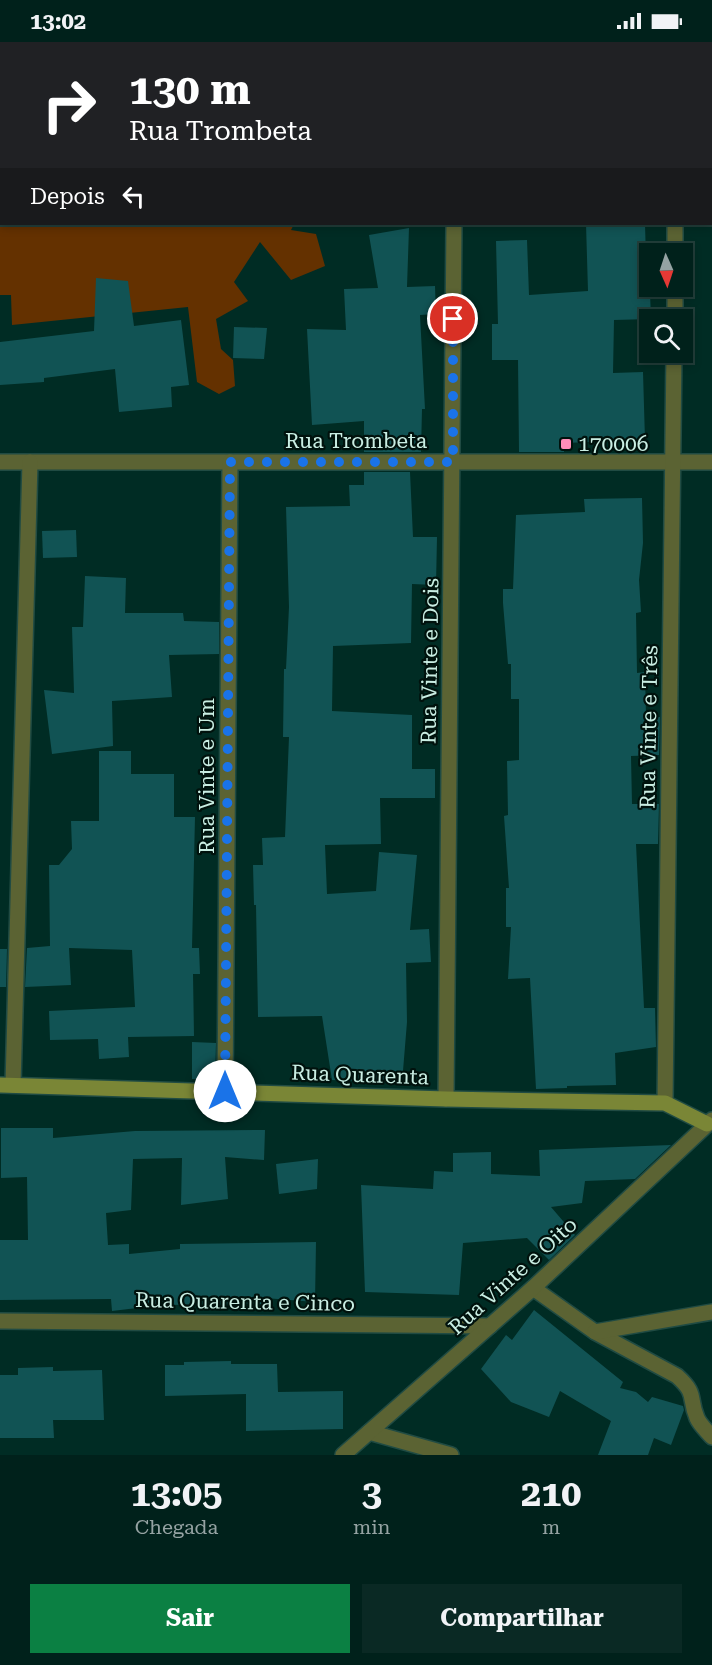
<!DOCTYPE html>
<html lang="pt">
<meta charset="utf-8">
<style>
:root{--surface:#00211b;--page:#0a2924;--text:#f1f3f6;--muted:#95a3a3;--line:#223e3a;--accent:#0b8043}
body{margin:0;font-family:"Roboto Serif",serif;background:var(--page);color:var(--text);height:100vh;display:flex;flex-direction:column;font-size:22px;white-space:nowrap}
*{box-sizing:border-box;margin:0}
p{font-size:20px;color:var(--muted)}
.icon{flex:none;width:33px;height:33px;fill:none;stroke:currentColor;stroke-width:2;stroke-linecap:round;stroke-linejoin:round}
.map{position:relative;height:1413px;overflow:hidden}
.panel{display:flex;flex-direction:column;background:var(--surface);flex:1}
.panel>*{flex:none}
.top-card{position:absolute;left:0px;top:0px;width:712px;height:183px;box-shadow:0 3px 9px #0003,0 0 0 2px var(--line);background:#202124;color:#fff;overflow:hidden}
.needle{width:39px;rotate:177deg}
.fabs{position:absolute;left:639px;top:201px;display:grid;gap:12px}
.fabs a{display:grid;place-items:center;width:54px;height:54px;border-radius:0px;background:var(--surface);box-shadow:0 3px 9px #0003,0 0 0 2px var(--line);font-size:30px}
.pin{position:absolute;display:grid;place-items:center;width:51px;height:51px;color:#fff;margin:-26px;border:3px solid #fff;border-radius:50%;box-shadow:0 2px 6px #0007}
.me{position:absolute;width:66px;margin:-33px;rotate:0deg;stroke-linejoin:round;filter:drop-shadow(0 0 4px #0008)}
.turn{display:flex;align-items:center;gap:21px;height:126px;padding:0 30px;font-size:27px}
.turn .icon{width:78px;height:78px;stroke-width:2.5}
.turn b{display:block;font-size:42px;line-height:51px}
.then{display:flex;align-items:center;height:57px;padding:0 30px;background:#0003;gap:12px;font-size:22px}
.eta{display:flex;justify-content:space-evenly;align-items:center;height:102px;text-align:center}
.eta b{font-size:36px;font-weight:700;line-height:42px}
.action{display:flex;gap:12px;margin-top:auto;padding:12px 30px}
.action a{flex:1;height:69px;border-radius:0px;background:var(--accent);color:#fff;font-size:24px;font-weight:700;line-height:69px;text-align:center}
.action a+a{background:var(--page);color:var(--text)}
.status{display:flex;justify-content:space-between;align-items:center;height:42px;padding:0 30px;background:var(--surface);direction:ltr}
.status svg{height:16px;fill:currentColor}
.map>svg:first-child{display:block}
.green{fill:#643100}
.building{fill:#115354}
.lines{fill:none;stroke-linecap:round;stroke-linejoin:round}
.street-casing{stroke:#204b43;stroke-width:18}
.secondary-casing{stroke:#204b43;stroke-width:18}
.street{stroke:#5b6333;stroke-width:15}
.secondary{stroke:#7a8636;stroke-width:15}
.route{stroke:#1a73e8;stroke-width:10;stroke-dasharray:0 18}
.poi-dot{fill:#ff8eb9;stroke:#00120d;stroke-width:2}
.labels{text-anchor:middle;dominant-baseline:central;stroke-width:4.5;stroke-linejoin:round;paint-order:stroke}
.street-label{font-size:21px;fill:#c9eee3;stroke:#00120d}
.poi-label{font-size:21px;fill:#c9eee3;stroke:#00120d;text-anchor:start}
</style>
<div class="status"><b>13:02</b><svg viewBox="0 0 49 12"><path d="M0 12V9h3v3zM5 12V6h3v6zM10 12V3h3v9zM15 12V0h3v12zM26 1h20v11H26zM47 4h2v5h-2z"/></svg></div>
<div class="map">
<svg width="712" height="1413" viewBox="0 0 712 1413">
<rect width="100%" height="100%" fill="#002c24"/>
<path class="green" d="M0 0H304V1L2 2V182H294L291 188 316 192 325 224 291 238 260 200 234 240 248 259 216 277 221 307 233 318 235 344 219 352 197 340 188 265 12 283 11 253H0Z"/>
<g class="building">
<path d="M586 182H645L647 250H650L651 277 614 278 613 331 643 330 645 398 564 401V410H519L518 318H492V282H498L496 199 527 198 529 253 588 249Z"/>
<path d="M409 186 407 245 435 244 436 272 420 273 425 367H422L421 410H364V379L312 383 307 287 346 288 344 247 378 246 369 193Z"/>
<path d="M96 236 128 239 134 284 181 278 189 343 171 345 172 365 119 370 115 327 44 336V340L0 343V300L94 289Z"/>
<path d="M234 285 267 286 264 317 233 316Z"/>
<path d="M364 430H410L413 495H437L436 543 412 542 411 601 333 604 332 669 412 673V727H435V756H380L381 802 325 803 327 852 376 849 379 810 417 813 410 888 429 887 431 920 406 921 407 980 402 1041 332 1038 322 974 258 975 256 863H254L253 823H263L262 796 285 795 289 695H283L284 627H286L289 565 286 465 350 464 349 443H364Z"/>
<path d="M642 456 643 501 639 538 641 570 636 571 637 631 645 630 646 675H660L659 713 631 714 632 762H659L658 802H636L644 966H655L656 1005 615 1011 616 1043 567 1044V1046L536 1047 530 936 508 937 511 885H506V846H509L504 774 508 773 507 719 519 718V657H511V622H508L503 561V547H513L516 473 585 470 584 457Z"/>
<path d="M76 488 77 515 43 516 42 489Z"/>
<path d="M85 534 126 536 125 571H183L184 579 219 580V612L169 613 172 655 112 659 113 704 52 712 44 648 74 651 72 585H83Z"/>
<path d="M99 709H131V732H174V775H195L192 906H199L200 932H193L194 994 128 995 129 1015 99 1017 98 997 50 998 49 969 135 965 132 908 69 906 71 943 25 945 27 906 50 904 49 823H59L72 807 71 779H99Z"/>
<path d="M0 907H7L6 945H0Z"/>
<path d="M192 1000 216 1001 215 1038 192 1037Z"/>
<path d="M1 1086H53V1096L135 1089 265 1088 264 1118 225 1115 228 1157 181 1163 182 1116 133 1117 131 1168 106 1171 108 1203 129 1202V1212L180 1207V1202L316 1200 315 1260 265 1256V1262L162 1263 112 1269 111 1257 0 1258V1198H28L27 1135 1 1136Z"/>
<path d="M671 1103 635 1137 585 1139 582 1161 551 1165 575 1193 549 1218 527 1196 463 1201 459 1253 365 1250 361 1143 433 1147 434 1129 453 1130V1111L491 1110V1132L540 1134 539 1108Z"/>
<path d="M318 1117 317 1147 279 1152 276 1122Z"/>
<path d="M534 1268 623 1340 620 1346 636 1350 648 1360 652 1355 683 1364 684 1368 671 1403 654 1396 648 1413H598L611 1379 560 1349 549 1375 511 1360 481 1327 506 1293 512 1298Z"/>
<path d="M231 1319V1322H277L278 1350 343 1349V1387L246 1389V1352L165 1354V1323H184V1320Z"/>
<path d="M53 1325V1329L102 1328 104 1378H53L54 1396H0V1333H18V1326Z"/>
</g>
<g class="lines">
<defs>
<g id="street">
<path d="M455 2V0"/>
<path d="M676 2V0"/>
<path d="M675 212V182"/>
<path d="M675 278V244"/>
<path d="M0 420H712"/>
<path d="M13 1043 30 420"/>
<path d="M225 1049 230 420"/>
<path d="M446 1057 454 182"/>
<path d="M665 1061 674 310"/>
<path d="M533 1246 595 1290 677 1334C698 1353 688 1355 697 1376 700 1383 707 1389 712 1395"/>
<path d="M0 1279 490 1284"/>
<path d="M595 1290 712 1270"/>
<path d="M369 1390 451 1413"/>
<path d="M343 1413 533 1246 712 1078"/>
</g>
<path id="secondary" d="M0 1043 446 1057 665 1061 707 1082"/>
</defs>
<use href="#street" class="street-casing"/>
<use href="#secondary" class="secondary-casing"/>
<use href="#street" class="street"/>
<use href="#secondary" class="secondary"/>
</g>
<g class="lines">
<path class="route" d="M225 1049 230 420H453V277"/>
</g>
<rect class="poi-dot" x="560" y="396" width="12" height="12" rx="3"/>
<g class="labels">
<g class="street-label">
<text x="356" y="399">Rua Trombeta</text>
<text transform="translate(430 619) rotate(-89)">Rua Vinte e Dois</text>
<text transform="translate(649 685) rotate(-89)">Rua Vinte e Três</text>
<text transform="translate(207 734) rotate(-90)">Rua Vinte e Um</text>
<text transform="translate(360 1033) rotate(2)">Rua Quarenta</text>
<text transform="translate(513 1234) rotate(-42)">Rua Vinte e Oito</text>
<text transform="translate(245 1260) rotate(1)">Rua Quarenta e Cinco</text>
</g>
<g class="poi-label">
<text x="578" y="402">170006</text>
</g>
</g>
</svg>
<div class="fabs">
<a><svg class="needle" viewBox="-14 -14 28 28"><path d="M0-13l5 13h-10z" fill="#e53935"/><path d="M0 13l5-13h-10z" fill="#95a3a3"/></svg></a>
<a><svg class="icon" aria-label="search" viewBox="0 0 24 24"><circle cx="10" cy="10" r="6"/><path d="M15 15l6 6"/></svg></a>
</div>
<div class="pin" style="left:453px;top:277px;background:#d93025"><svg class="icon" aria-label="arrive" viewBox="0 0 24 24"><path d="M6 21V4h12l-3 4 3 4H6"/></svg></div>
<svg class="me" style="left:225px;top:1049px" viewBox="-20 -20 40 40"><circle r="19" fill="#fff"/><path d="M0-13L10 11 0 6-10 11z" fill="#1a73e8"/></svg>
<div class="top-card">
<div class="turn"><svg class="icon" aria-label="right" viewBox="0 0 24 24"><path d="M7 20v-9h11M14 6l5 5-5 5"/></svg><div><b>130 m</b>Rua Trombeta</div></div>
<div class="then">Depois<svg class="icon" aria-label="left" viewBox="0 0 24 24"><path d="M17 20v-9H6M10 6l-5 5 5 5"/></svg></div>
</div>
</div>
<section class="panel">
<div class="eta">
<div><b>13:05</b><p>Chegada</p></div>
<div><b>3</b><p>min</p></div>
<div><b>210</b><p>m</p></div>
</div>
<div class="action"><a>Sair</a><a>Compartilhar</a></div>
</section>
